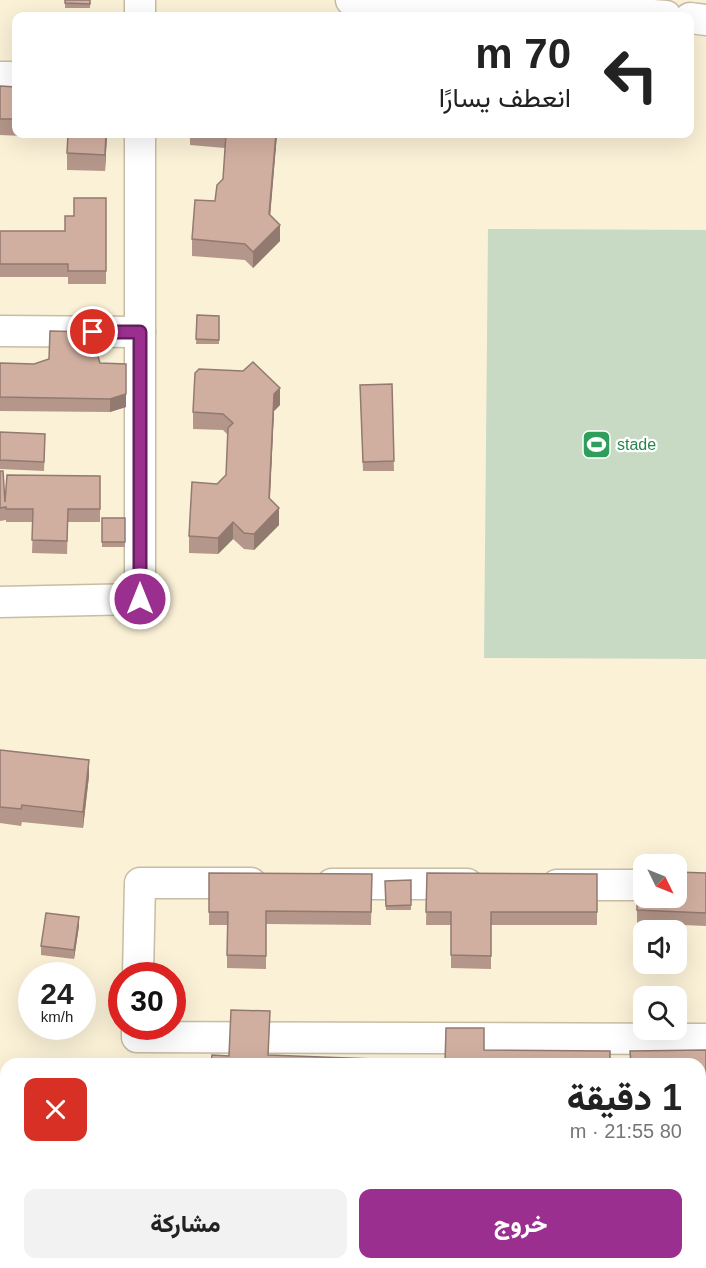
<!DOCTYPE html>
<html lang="ar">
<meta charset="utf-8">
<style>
:root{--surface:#fff;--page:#f2f2f2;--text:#222;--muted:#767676;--accent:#9b2f90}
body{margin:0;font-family:Helvetica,Vazirmatn,sans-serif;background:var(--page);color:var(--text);direction:rtl;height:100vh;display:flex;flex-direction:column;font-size:22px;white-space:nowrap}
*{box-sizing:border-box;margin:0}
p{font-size:20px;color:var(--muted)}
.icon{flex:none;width:33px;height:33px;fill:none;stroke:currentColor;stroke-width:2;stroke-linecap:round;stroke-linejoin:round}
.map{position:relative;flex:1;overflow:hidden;direction:ltr}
.panel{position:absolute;left:0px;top:1058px;width:706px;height:212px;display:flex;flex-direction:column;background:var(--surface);border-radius:18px 18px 0 0;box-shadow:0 6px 24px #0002;direction:rtl}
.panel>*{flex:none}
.guide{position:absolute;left:12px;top:12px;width:682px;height:126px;border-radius:12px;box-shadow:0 6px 24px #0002;direction:rtl;background:#fff;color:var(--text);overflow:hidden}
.needle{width:39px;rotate:133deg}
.controls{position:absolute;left:633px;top:854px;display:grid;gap:12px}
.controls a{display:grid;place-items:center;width:54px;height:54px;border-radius:12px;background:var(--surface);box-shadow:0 6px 24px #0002;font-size:30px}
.speed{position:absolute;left:18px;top:962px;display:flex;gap:12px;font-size:30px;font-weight:700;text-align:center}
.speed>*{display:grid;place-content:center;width:78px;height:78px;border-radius:50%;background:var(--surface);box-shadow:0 6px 24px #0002;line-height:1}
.speed small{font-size:15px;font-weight:400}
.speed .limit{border:9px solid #d22;background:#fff;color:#111}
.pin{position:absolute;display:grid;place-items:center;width:51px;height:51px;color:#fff;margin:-26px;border:3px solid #fff;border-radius:50%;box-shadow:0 2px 6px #0007}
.me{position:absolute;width:66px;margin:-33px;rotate:0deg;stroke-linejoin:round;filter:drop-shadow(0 0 4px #0008)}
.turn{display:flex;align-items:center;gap:21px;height:126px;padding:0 24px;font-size:27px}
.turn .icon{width:78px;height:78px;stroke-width:2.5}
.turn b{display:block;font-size:42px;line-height:51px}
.round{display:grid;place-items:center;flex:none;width:63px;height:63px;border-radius:12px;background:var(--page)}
.headline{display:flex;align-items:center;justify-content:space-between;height:102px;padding:0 24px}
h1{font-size:36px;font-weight:800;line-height:45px}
.primary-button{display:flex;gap:12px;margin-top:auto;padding:12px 24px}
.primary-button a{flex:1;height:69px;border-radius:12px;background:var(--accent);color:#fff;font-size:24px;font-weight:800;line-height:69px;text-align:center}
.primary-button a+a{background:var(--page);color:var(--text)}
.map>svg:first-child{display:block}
.pitch{fill:#c9dac4}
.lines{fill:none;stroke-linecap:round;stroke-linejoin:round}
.minor-casing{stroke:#c6bda4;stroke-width:33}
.minor{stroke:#fff;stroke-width:30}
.wall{fill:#b4968a}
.shaded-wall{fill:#927a70}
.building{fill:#d1afa0;stroke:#927a70;stroke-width:1.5}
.route-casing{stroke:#651f5e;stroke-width:15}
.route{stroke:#9b2f90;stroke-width:10}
.labels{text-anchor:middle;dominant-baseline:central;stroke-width:4.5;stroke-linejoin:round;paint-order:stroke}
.leisure-label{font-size:16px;fill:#27864d;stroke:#fff;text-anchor:start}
</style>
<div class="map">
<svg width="706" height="1268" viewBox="0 0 706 1268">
<rect width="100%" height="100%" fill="#faf1d7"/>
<path class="pitch" d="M488 229 706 230V659L484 658Z"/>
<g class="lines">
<defs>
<g id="minor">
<path d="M140 0V16"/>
<path d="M351 0 501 3 666 16"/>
<path d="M690 18 706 20"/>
<path d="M0 77H16"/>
<path d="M0 331 140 332"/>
<path d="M0 602 140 599V134"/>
<path d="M332 884H467"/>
<path d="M557 885H644"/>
<path d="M138 975 140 883H251"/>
<path d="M137 1026V1037L706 1039"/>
<path d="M700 1162H706"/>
</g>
</defs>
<use href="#minor" class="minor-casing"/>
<use href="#minor" class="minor"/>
</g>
<g class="wall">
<rect x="65" y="0" width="25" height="8"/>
<path d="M0 86 16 87V134H107L105 171 67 170V138L0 135Z"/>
<path d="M190 134H277L270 215 280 241 253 268 245 260 192 256V239L215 201 223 179 225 148 190 145Z"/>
<path d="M106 198V284H68V277H0V231H65Z"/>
<path d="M197 315 219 316V344H196Z"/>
<path d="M49 359 100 363 126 407 110 412 0 411V363L34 364Z"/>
<path d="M392 384 394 471H363L360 385Z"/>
<path d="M280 405 274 411 270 499 279 525 254 550 244 549 233 539 218 554 189 553V536L217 484 226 475 228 435 223 430 193 429V412Z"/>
<path d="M0 432 45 443 44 471 0 469Z"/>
<path d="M0 471 5 502 100 476V522H68L67 554 32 553 33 522H6V520L0 521Z"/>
<rect x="102" y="518" width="23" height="29"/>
<path d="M0 750 89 776 83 828 22 822 21 826 0 823Z"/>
<path d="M209 873 372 874 371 925 266 924V969L227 968V925H209Z"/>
<path d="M427 873 597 874V925H491V969L451 968V925H426Z"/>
<path d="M706 873V926L637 923V910Z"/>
<path d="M411 880V910H386L385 881Z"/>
<path d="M79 926 74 959 41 955V946Z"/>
<path d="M706 1050V1101H700V1064Z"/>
<rect x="700" y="1181" width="6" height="51"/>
</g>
<g class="shaded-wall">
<path d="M106 134H107L105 171V155Z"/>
<path d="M276 134H277L269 230V214Z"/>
<path d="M280 225V241L253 268V252Z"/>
<path d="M126 364V407L110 412V399Z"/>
<path d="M280 388V405L274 411 269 515V498L274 394Z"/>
<path d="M279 508V525L254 550V534Z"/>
<path d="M233 522V539L218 554V538Z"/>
<path d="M89 760V776L83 828V812Z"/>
<path d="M79 917V926L74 959V950Z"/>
</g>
<g class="building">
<path d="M65 0H90V4L65 3Z"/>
<path d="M0 86 16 87V119H0Z"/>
<path d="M68 134H106L105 155 67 153Z"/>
<path d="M226 134H276L269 214 280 225 253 252 245 244 192 239 195 200 215 201 217 185 223 179Z"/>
<path d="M74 198H106V271H68V264H0V231H65V216H74Z"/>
<path d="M197 315 219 316V340L196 339Z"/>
<path d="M50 331 90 332 100 363 126 364V394L110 399 0 397V363L34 364 49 359Z"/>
<path d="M253 362 280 388 274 394 269 498 279 508 254 534 244 533 233 522 218 538 189 536 192 482 217 484 226 475 228 428 233 423 223 414 193 412 195 373 199 369 243 371Z"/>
<path d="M392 384 394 461 363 462 360 385Z"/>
<path d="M0 432 45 434 44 462 0 460Z"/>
<path d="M0 471H3L5 502 7 475 100 476V509H68L67 541 32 540 33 509H6V507L0 508Z"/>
<rect x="102" y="518" width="23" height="24"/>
<path d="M0 750 89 760 83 812 22 805 21 809 0 807Z"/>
<path d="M638 870 644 871V897H676V872L706 873V913L637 910Z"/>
<path d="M209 873 372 874 371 912 266 911V956L227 955 228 912H209Z"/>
<path d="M427 873 597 874V912H491V956L451 955V912H426Z"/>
<path d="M411 880V905L386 906 385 881Z"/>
<path d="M46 913 79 917 74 950 41 946Z"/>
<path d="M231 1010 270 1011 268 1055 374 1059 373 1064H211L212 1055 229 1056Z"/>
<path d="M446 1028H484V1050L610 1051V1064H445Z"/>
<path d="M706 1050V1088H700V1064H631L630 1051Z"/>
<rect x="700" y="1181" width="6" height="38"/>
</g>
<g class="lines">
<defs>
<path id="route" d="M93 332H140V599"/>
</defs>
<use href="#route" class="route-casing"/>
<use href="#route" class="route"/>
</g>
<defs>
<symbol id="stadium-square" viewBox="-11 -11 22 22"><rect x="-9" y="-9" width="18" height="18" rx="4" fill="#2e9e5b" stroke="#fff"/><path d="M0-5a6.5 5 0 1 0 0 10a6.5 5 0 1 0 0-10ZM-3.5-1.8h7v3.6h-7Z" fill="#fff"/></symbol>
</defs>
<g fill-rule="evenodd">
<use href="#stadium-square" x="580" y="428" width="33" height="33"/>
</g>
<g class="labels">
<g class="leisure-label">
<text x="617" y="444">stade</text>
</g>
</g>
</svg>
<div class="controls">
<a><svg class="needle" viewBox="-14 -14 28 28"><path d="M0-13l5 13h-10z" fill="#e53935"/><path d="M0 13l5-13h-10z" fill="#767676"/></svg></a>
<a><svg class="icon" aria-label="sound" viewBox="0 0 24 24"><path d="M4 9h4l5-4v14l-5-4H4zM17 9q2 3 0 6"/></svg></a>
<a><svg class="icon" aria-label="search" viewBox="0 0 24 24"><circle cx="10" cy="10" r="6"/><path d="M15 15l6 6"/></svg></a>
</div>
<div class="speed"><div>24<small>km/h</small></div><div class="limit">30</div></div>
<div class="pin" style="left:93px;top:332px;background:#d93025"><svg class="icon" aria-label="arrive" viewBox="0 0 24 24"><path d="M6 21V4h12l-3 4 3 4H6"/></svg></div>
<svg class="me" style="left:140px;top:599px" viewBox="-20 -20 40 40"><circle r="17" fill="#9b2f90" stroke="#fff" stroke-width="3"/><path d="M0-11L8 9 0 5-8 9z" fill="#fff"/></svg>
<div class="guide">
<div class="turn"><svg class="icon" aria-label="left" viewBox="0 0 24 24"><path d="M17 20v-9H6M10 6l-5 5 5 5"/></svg><div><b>70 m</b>انعطف يسارًا</div></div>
</div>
<section class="panel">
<div class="headline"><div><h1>1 دقيقة</h1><p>80 m · 21:55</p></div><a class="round" style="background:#d93025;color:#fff"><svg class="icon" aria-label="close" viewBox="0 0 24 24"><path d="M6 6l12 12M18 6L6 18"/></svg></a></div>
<div class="primary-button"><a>خروج</a><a>مشاركة</a></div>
</section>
</div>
